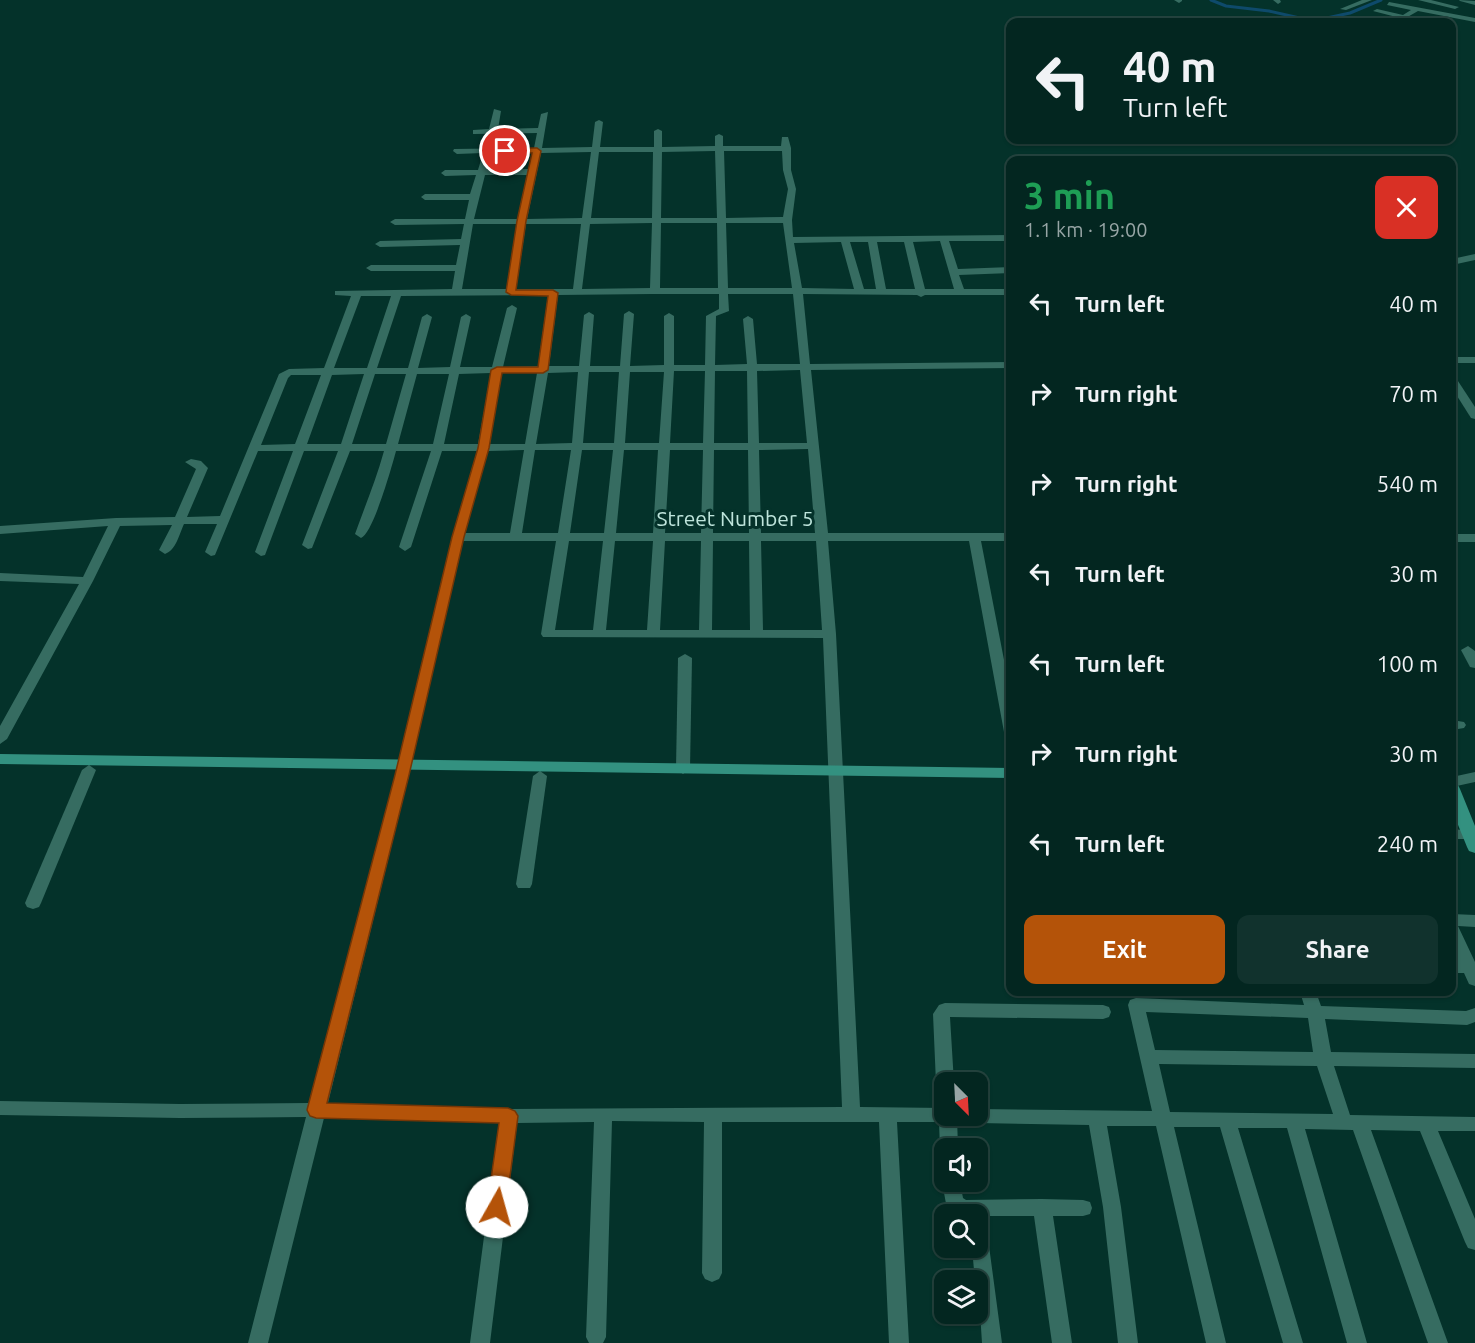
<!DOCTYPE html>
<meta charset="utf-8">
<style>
:root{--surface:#032620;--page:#11322d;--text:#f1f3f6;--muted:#97a5a5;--line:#24433e;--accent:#b45309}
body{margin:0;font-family:Ubuntu,sans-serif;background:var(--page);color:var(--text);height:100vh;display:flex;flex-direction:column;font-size:22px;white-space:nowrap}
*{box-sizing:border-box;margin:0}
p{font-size:20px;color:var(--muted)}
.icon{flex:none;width:33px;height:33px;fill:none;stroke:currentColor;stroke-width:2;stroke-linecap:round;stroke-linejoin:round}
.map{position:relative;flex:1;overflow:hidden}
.side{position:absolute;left:1006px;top:156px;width:450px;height:840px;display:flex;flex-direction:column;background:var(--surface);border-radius:12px;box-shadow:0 2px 4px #0004,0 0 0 2px var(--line)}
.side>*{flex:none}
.top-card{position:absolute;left:1006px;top:18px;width:450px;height:126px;border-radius:12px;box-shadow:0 2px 4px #0004,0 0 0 2px var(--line);background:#032620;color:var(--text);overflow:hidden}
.needle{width:39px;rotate:156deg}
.controls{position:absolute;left:934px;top:1072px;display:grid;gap:12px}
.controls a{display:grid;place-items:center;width:54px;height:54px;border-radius:12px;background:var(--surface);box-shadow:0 2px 4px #0004,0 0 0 2px var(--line);font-size:30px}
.pin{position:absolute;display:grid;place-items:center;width:51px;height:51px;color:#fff;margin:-26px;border:3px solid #fff;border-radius:50%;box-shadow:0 2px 6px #0007}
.me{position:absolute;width:66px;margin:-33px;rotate:7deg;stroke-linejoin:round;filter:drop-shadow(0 0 4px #0008)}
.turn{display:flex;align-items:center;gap:21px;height:126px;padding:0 18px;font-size:27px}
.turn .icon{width:78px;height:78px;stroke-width:2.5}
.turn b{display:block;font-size:42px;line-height:51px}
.round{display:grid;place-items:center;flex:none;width:63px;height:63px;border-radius:12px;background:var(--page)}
.head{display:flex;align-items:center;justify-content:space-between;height:102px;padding:0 18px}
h1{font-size:36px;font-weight:700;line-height:45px;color:#1e9e55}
.button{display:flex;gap:12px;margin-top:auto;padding:12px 18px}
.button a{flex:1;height:69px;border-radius:12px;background:var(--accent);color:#fff;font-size:24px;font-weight:700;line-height:69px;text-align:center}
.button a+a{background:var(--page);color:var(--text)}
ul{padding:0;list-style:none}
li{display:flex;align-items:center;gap:18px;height:90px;padding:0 18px}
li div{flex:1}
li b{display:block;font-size:22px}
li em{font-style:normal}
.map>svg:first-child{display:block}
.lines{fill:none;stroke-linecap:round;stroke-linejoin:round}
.stream{stroke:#0e4a6b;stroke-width:3}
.street{fill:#366c61;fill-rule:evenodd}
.secondary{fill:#339180;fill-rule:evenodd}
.route{fill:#b45309;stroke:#753606;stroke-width:1.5}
.labels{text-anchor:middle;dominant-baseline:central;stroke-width:6;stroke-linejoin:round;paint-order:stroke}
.street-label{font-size:21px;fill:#bfe5dc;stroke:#04322a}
</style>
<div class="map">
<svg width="1475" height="1343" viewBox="0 0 1475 1343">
<rect width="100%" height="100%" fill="#04322a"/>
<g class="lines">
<path class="stream" d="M1211 0 1226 6 1269 11 1313 21 1350 13 1381 0"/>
<g class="street">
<path d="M1174 0H1182V1L1179 3Z"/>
<path d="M1273 0H1280L1281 2 1278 4Z"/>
<path d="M1362 0H1372L1346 10 1340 9Z"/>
<path d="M1418 0H1431L1459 7 1455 9Z"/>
<path d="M1459 0 1475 1V5L1460 1Z"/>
<path d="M1389 2 1475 18V22L1418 11 1404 19 1373 11 1377 9 1403 15 1411 10 1387 5Z"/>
<path d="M494 109 501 111 498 129 538 128 541 114 548 112 542 148 592 147 595 122 599 120 603 122 600 147H654V131L658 129 662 131V147L715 146V136L719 134 723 136V146H781L782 137H788L791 148V170L796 189 792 220 793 237 1011 235V241H949L958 269 1011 267V273L959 275 964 289H1011V295H925L921 297 917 295 803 294 810 364 1011 362V368L811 370 828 533H1011V541H981L1011 696V737L1004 732 969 541H828L836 634 860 1107 945 1108V1116H957L958 1149H945V1155L940 1149 939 1122H897L909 1343H889L879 1122H722V1273L719 1279 712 1282 705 1279 702 1273 704 1122 612 1121 606 1337 603 1343H589L586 1337 594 1122 517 1123 490 1343H470L499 1123 324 1118 268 1343H248L306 1117 180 1118 0 1115V1101L180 1104 310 1103 395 775 452 537 477 451H442L411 547 405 551 399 547 431 451H396C392 466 373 534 361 538L355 534C365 506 376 480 384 451H350L312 548 308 549 302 545 338 451H304L265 555 261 556 255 552 293 451H258L215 555 211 556 205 552 217 524H184C179 535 176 550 165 554L159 550 172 525 120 526 93 581 7 739 0 744V726L79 584 0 581V573L83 577 108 526 0 534V526L116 518 175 517 196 469 185 462 191 459 201 461 208 468 187 517 220 516 279 374 289 369 324 368 351 296 335 295V291L452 289 455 271H371L366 268 371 265H456L460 245 380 247 375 244 380 241 461 239 464 224 395 225 390 222 395 219H465L469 200H425L421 197 425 194H470L476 175 445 176 441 173 445 170H478L483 153 457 154 453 151 454 149 534 148 537 133 473 134V130L489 129ZM715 151 717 218H661L662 152ZM724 151H782L783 170 788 189 783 217 726 218ZM591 152 582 218 527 219 541 153ZM599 152H653L652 218H591ZM492 153H532L529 169 487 170ZM485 175H528L518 219H474ZM652 223 650 288 582 289 590 224ZM661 223H717L718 288H660ZM726 223H783L792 288H728ZM473 224H517L507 289H462ZM526 224H581L573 289H516ZM940 241 954 289H925L913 242ZM841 242 854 289 802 288 794 243ZM850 242H868L876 289H864ZM877 242H904L915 289H886ZM652 294H719V309L706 316 705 365H674V316L669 313 664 316V365L630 366 634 314 629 311 624 314 620 366H590L594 315 589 312 584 315 579 366H549L558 295ZM728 294H793L800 364H757L753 319 748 316 743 319 747 364 715 365 716 316 729 311ZM548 295 538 366 503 367 517 308 512 305 507 308 492 367H460L471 317 466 314 461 317 450 367 418 368 432 317 427 314 422 317 408 368H377L401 296ZM361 296H391L367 368H334ZM800 370 807 443H759L757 371ZM674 371H705L703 443H670ZM715 371H747L748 443H714ZM578 372 572 443 536 444 548 373ZM589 372H619L614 443H583ZM630 372H664L659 443H625ZM491 373 478 444H444L459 374ZM502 373H537L525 444H489ZM364 374 341 444H307L332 375ZM375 374H406L386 444H352ZM417 374H449L433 444H398ZM291 375H321L295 444 261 445 288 378ZM808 449 815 533H761L759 450ZM524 450 510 533H465L488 451ZM535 450H571L558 533H522ZM582 450H613L604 533H570ZM624 450H658L653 533H616ZM670 450H703L701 533H665ZM714 450H748L749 533H713ZM463 541H556L541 634 543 637 823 638 842 1107 509 1109 328 1103 409 775ZM569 541H603L593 630H555ZM615 541H653L647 630H606ZM665 541H701L699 630H660ZM713 541H749L750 630H712ZM761 541H816L822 630H763Z"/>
<path d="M1475 254V260L1452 265V259Z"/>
<rect x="1452" y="357" width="23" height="6"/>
<path d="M1452 377 1456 378 1475 407V419L1471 418 1452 388Z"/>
<rect x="1452" y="534" width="23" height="8"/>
<path d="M1468 646 1475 651V668L1470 667 1461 650Z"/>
<path d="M685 654 692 658 690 769 683 774 676 769 678 658Z"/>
<path d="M1452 720 1464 722 1466 725 1464 728 1452 730Z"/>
<path d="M89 765 96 770 41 903 39 907 33 909 27 907 25 903 82 770Z"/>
<path d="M540 771 547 776 532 884 530 888H518L516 884 533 776Z"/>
<path d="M1475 772V782L1452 787V777Z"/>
<path d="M1452 829 1475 831V839H1452Z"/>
<path d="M1452 914 1475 915V927L1458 926 1475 962V986L1469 984 1464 973H1452V961H1458L1452 948Z"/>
<path d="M1300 992H1316L1321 1006 1466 1011 1475 1008V1022L1467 1025 1325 1019 1331 1052 1475 1054V1068L1334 1066 1350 1115 1475 1117V1131H1438L1475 1219V1250L1468 1248 1465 1242 1420 1131 1371 1130 1448 1343H1428L1353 1130 1305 1129 1367 1343H1347L1287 1128H1238L1303 1343H1283L1220 1127H1174L1226 1343H1206L1156 1126H1107L1121 1207 1138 1343H1118L1103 1207 1089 1125 978 1123 972 1121 969 1116H978V1109L1152 1111 1128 1005 1130 1000 1136 998 1304 1005ZM1146 1012 1308 1018 1313 1052 1155 1050ZM1159 1064 1317 1066 1333 1114 1170 1112Z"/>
<path d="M945 1003 1103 1005 1109 1007 1111 1012 1109 1017 1103 1019 950 1017 954 1083H945V1090L939 1088 936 1083 933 1014 939 1005Z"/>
<path d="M944 1176 945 1182H960L963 1198 966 1200 1042 1199 1083 1200 1090 1202 1092 1208 1090 1214 1083 1216H1053L1072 1343H1052L1034 1216H985L1002 1343H982L978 1281H975L972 1248H978V1215H961L947 1209 942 1182Z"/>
</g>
<g class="secondary">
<path d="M0 754 1011 768V778L0 764Z"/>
<path d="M1452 783 1458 785 1460 789 1475 826V853L1469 851 1467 847 1452 810Z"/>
</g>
</g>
<path class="route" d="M505 148H537L541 151 526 221 516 290H553L558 293 548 370 543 373H502L489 448 464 537 409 775 327 1103 508 1108 515 1111 518 1116 506 1207 504 1213 497 1215 490 1213 487 1207 499 1123 316 1118 310 1116 307 1110 395 775 452 537 478 448 491 370 497 367H538L548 296 511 295 506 292 517 221 532 153H502V149Z"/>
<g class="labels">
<g class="street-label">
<text x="735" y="518">Street Number 5</text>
</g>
</g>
</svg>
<div class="controls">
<a><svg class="needle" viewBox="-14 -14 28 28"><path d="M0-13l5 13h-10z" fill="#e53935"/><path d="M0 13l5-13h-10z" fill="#97a5a5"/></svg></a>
<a><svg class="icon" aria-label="sound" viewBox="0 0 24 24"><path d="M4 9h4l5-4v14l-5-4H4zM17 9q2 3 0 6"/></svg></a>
<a><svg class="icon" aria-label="search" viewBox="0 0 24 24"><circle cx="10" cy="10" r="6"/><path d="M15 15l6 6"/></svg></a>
<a><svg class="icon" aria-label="layers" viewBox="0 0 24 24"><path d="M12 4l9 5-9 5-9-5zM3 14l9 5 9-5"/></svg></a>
</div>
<div class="pin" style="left:505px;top:151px;background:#d93025"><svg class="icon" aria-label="arrive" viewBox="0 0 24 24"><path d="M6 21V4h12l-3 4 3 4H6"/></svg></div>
<svg class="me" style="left:497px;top:1207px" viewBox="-20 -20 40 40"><circle r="19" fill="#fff"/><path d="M0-13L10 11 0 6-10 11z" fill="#b45309"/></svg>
<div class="top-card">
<div class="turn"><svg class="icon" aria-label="left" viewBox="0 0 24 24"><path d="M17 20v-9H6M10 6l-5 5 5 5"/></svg><div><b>40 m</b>Turn left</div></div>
</div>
<section class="side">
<div class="head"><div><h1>3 min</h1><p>1.1 km · 19:00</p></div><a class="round" style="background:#d93025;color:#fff"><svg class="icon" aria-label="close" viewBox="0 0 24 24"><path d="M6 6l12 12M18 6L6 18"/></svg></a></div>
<ul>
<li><svg class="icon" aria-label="left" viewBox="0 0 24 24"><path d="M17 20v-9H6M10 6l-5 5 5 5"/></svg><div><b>Turn left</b></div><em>40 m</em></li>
<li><svg class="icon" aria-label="right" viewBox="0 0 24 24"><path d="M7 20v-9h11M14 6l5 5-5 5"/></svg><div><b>Turn right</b></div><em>70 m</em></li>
<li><svg class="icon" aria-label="right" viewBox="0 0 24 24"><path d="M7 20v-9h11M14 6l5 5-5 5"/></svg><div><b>Turn right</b></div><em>540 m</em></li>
<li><svg class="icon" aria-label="left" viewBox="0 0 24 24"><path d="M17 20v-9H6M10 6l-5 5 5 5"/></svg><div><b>Turn left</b></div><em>30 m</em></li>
<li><svg class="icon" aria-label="left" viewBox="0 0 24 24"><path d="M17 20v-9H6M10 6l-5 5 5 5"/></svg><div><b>Turn left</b></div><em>100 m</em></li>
<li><svg class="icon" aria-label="right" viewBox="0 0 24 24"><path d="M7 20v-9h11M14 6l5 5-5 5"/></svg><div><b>Turn right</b></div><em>30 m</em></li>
<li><svg class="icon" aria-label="left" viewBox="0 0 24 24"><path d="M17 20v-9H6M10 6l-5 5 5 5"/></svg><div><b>Turn left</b></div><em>240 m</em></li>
</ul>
<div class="button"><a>Exit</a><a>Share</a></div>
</section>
</div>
